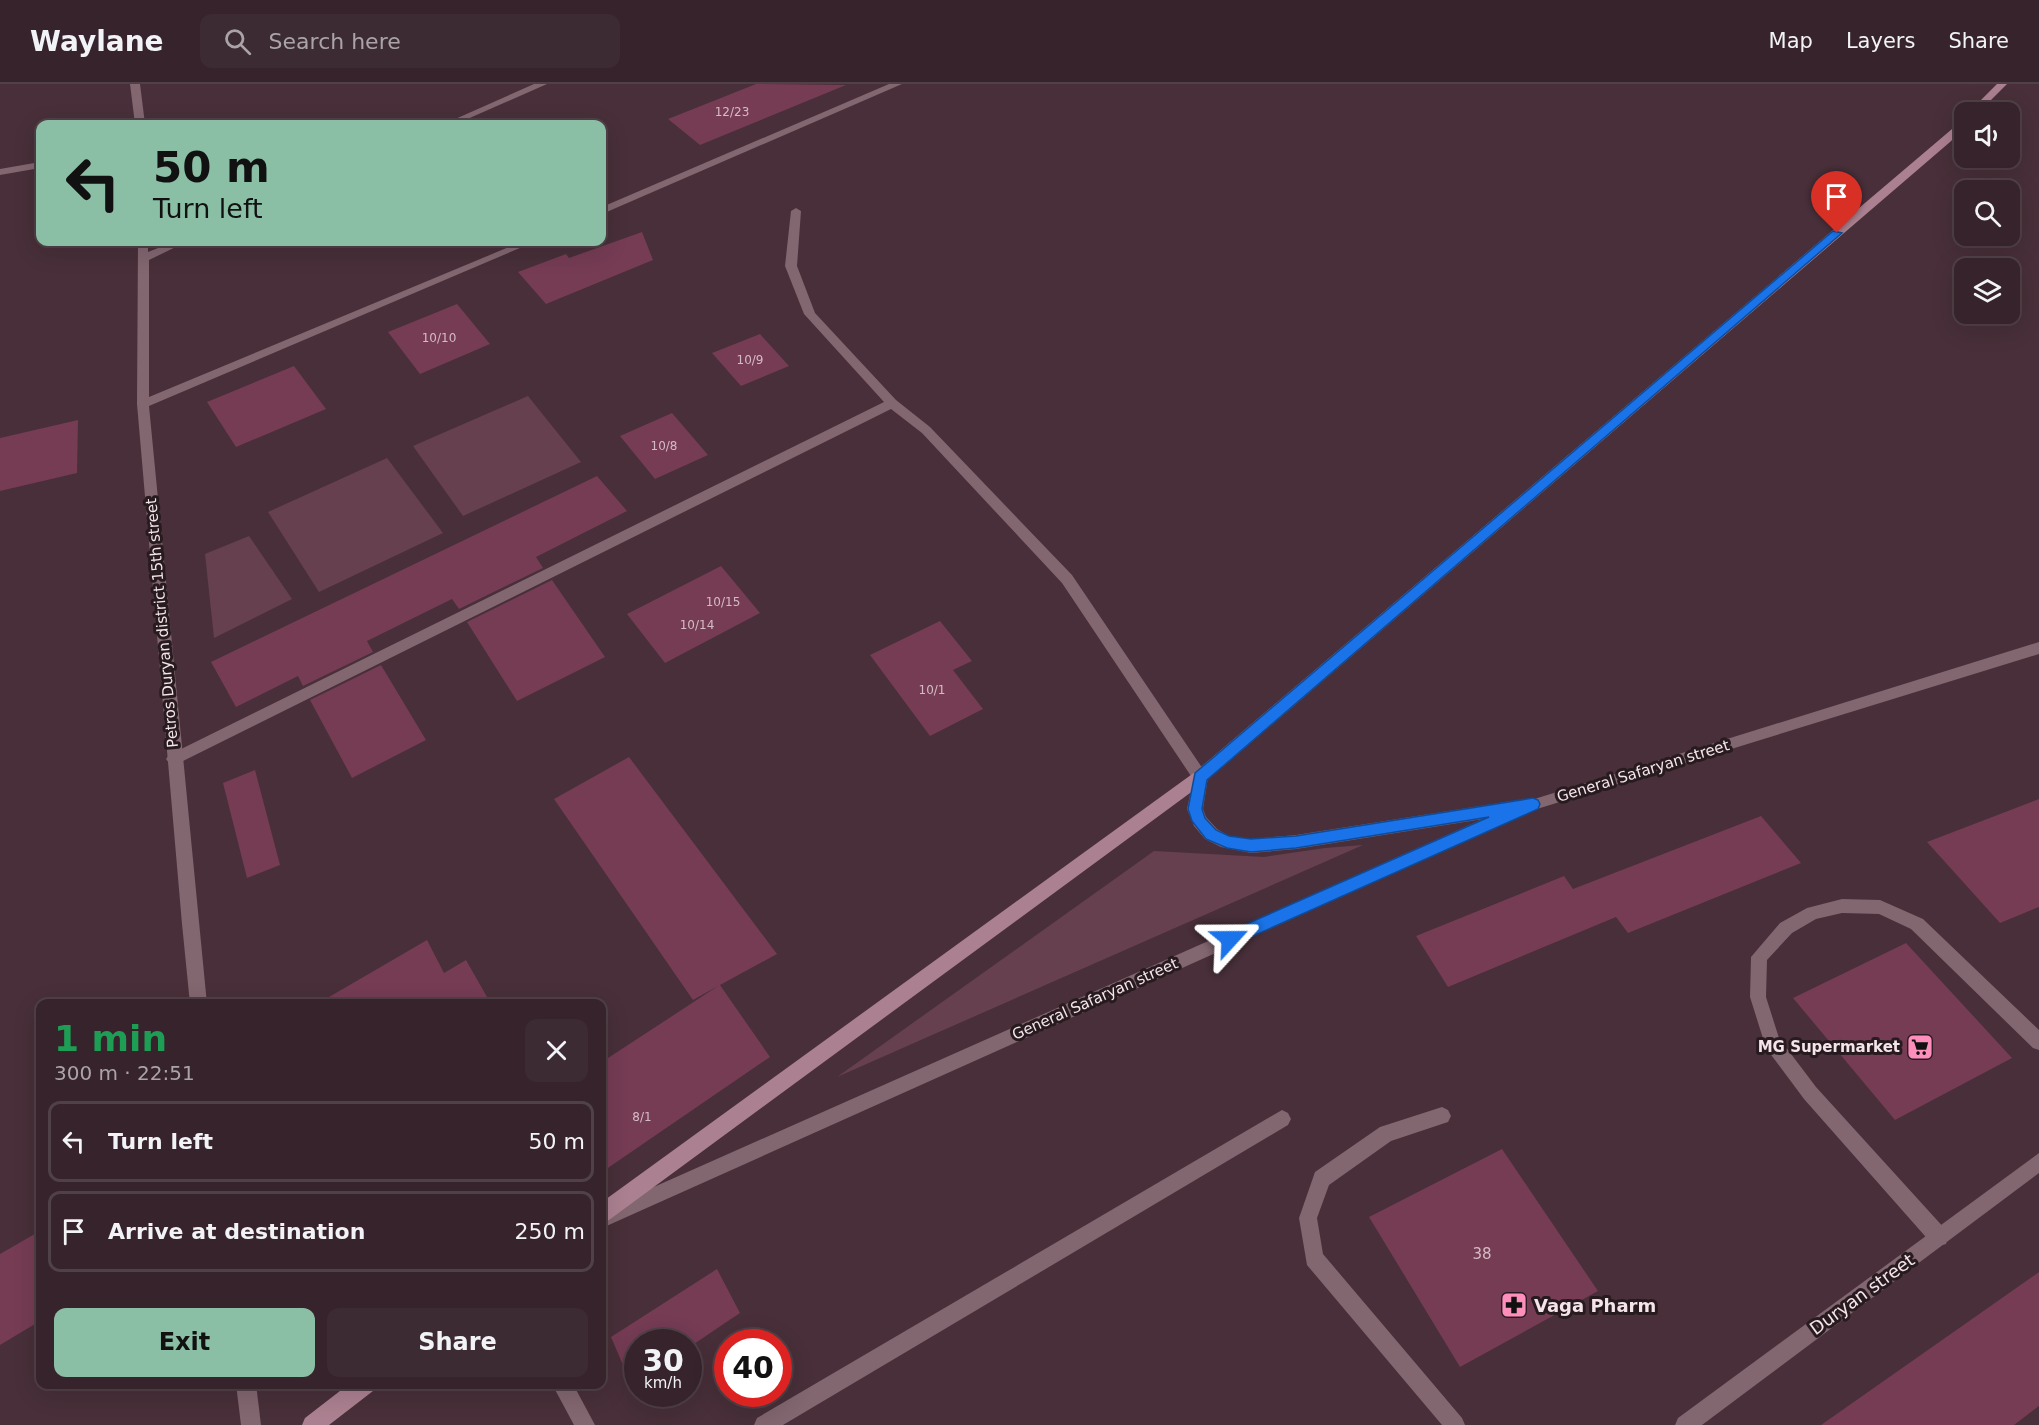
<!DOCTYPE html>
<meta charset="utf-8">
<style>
:root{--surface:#36232b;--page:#3d2b33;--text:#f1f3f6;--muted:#aaa4a9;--line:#504047;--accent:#8abfa5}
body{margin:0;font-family:"DejaVu Sans",sans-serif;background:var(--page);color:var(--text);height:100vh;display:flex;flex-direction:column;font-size:22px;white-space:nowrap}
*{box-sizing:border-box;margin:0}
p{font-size:20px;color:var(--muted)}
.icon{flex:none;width:33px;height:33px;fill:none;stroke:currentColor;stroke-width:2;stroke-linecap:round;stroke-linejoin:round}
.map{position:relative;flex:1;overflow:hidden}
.sheet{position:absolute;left:36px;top:915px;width:570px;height:390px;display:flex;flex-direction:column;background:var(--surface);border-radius:12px;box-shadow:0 6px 24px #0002,0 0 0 2px var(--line)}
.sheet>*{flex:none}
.hud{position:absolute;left:36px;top:36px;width:570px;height:126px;border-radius:12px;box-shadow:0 6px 24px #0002,0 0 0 2px var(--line);background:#8abfa5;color:#111;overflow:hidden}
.controls{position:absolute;left:1954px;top:18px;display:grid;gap:12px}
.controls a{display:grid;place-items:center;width:66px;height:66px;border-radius:12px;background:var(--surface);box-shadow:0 6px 24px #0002,0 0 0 2px var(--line);font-size:30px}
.speed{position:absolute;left:624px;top:1245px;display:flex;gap:12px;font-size:30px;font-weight:700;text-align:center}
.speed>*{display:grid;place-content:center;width:78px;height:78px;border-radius:50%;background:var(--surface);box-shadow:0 6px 24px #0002,0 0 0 2px var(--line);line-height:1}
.speed small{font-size:15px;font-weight:400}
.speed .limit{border:9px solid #d22;background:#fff;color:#111}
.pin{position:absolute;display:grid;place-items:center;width:51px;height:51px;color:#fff;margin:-62px -26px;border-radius:50% 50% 50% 0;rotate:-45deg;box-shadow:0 0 6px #0007}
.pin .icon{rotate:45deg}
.me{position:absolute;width:66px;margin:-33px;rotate:66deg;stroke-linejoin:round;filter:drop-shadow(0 0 4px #0008)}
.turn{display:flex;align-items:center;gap:21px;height:126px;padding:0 18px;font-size:27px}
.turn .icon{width:78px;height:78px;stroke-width:2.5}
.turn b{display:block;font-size:42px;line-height:51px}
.round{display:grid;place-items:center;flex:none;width:63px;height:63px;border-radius:12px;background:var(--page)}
.head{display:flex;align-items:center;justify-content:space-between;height:102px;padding:0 18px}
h1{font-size:36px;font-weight:600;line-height:45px;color:#1e9e55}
.primary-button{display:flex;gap:12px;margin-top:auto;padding:12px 18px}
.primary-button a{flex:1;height:69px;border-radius:12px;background:var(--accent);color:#111;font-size:24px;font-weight:600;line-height:69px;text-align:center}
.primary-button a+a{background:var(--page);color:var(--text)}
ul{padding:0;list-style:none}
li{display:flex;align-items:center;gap:18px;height:81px;margin:0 12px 9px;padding:0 6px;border:3px solid var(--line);border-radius:12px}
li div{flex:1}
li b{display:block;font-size:22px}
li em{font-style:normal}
header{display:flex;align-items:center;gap:36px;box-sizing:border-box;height:84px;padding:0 30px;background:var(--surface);border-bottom:2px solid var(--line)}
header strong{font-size:28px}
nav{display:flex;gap:33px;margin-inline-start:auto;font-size:21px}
.search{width:420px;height:54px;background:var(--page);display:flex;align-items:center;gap:15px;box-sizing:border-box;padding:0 21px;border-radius:12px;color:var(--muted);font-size:22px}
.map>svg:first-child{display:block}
.green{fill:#66404f}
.building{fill:#753c54}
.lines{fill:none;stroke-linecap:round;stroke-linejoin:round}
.service{fill:#826670;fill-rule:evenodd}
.minor{fill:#826670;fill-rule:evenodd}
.tertiary{fill:#826670;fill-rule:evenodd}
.secondary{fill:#ab8090;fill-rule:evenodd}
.route{fill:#1a73e8;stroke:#114b97;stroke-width:1.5}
.labels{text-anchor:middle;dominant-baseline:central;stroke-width:6;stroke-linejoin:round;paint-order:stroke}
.number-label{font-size:12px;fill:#d5bbc4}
.street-label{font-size:15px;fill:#f5e5ea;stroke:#271b20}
.poi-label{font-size:15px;font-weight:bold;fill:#f5e5ea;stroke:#271b20;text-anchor:end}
.near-number-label{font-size:15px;fill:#d5bbc4}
.near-street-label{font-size:18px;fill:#f5e5ea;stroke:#271b20}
.near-poi-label{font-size:18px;font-weight:bold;fill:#f5e5ea;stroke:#271b20;text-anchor:start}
</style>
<header>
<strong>Waylane</strong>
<div class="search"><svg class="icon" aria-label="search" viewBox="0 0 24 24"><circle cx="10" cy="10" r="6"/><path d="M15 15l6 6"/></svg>Search here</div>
<nav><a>Map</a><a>Layers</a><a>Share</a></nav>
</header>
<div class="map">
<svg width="2039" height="1341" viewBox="0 0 2039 1341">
<rect width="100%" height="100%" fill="#482f39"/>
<g class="green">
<path d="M528 312 581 378 463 432 413 362Z"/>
<path d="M387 374 443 449 319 508 268 428Z"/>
<path d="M249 452 292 515 214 554 205 470Z"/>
<path d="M1363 761 837 993 1154 767 1264 773 1325 764Z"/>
</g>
<g class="building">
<path d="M756 0 846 1 700 61 668 35Z"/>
<path d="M642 148 653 176 546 220 518 188 566 170 569 174Z"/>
<path d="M457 220 490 260 420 290 388 248Z"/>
<path d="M760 250 789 282 741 302 712 269Z"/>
<path d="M294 282 326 325 236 363 207 318Z"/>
<path d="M672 329 708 371 655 395 620 352Z"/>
<path d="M78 336 77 389 0 407V354Z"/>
<path d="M597 392 627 427 536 473 543 484 459 525 452 515 367 557 373 568 303 602 298 592 236 623 211 578Z"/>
<path d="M721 482 760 529 665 579 627 530Z"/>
<path d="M552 496 605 573 517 617 467 538Z"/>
<path d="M940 537 972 577 953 586 983 625 930 652 870 571Z"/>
<path d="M381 581 426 656 352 694 310 616Z"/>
<path d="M629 673 777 870 720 901 770 973 602 1088V978L718 902 693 916 554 715Z"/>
<path d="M255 686 280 781 247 794 223 699Z"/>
<path d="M2039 715V823L2000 839 1927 758Z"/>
<path d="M1761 732 1801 779 1628 849 1616 833 1448 903 1416 852 1564 792 1573 805Z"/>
<path d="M427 856 444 889 466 876 491 920H317Z"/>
<path d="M1906 859 2012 974 1895 1036 1793 914Z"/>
<path d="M1502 1065 1598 1207 1460 1283 1369 1133Z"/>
<path d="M40 1147V1237L0 1261V1170Z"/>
<path d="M717 1185 740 1229 688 1264V1258H638V1298L632 1302 611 1253Z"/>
<path d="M2039 1188V1322L2014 1341H1821Z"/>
</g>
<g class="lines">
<g class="service">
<path d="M40 78V84L0 91V85Z"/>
<path d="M796 124 801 127 797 182 815 229 896 316 930 343 1072 491 1205 688 1208 693 1205 698 1200 699 1195 698 1062 499 922 349 891 325 179 679 174 681 169 679 166 675 169 671 884 318 804 230 785 182 791 127Z"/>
<path d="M1842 815 1880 816 1923 835 2039 946V966L2033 964 1911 845 1879 830 1842 829 1816 835 1792 849 1767 876 1766 913 1779 954 1816 1003 1946 1146 1948 1153 1946 1160 1939 1162 1932 1160 1804 1015 1766 964 1750 913 1751 873 1780 839 1807 824Z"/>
<path d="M1442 1023 1448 1026 1451 1032 1448 1038 1391 1057 1329 1101 1317 1134 1323 1170 1462 1334 1465 1341H1442L1307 1181 1299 1134 1315 1088 1380 1043Z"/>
<path d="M1282 1026 1288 1029 1291 1035 1288 1041 783 1341H754L757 1334Z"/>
<path d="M552 1300H573L595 1341H574Z"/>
</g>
<g class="minor">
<path d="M130 0H140L145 40H135Z"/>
<path d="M534 0H547L456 40H444Z"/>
<path d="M889 0H902L602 130V123Z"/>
<path d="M138 158H148V168L173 158H186L149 176V313L521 158H534L149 322 207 920H190L182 840 137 320Z"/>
<path d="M2039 1069V1089L1702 1341H1675L1678 1334Z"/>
<path d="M236 1300H256L261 1341H241Z"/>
</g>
<path class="tertiary" d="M2039 558V570L1537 725 602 1144V1126L1483 735 1296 765 1251 769 1221 763 1205 755 1194 742 1187 725 1195 688 1200 687 1205 688 1208 693 1203 725 1206 733 1217 745 1229 752 1251 755 1296 751 1512 717 1518 720Z"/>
<g class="secondary">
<path d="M1997 0H2007L1979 28H1969Z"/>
<path d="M1965 34V43L1950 58 1205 698 609 1136 602 1138V1118L1195 688Z"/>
<path d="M349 1300H376L373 1307 329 1341H302L305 1334Z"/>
</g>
</g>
<path class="route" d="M1833 147 1842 149 1207 696 1202 725 1205 734 1216 746 1229 752 1251 755 1296 752 1533 714 1538 716 1540 720 1538 725 1235 860 1230 862 1224 860 1222 855 1224 850 1489 733 1296 764 1251 768 1227 764 1206 755 1192 737 1188 725 1195 689Z"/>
<defs>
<symbol id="supermarket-square" viewBox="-11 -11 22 22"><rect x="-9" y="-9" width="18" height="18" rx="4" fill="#fe8ebc" stroke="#271b20"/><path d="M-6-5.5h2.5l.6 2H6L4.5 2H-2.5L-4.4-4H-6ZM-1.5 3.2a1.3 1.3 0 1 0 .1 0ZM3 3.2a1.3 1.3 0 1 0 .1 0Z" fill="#111"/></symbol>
<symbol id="pharmacy-square" viewBox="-11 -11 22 22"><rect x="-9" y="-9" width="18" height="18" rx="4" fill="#fe8ebc" stroke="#271b20"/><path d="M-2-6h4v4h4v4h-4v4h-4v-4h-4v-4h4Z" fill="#111"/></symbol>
</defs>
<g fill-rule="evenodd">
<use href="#supermarket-square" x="1905" y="948" width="30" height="30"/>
<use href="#pharmacy-square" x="1499" y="1206" width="30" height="30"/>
</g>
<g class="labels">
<g class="number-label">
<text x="732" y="28">12/23</text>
<text x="439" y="254">10/10</text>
<text x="750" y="276">10/9</text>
<text x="664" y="362">10/8</text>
<text x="723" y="518">10/15</text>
<text x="697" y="541">10/14</text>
<text x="932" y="606">10/1</text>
<text x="642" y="1033">8/1</text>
</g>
<g class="street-label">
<text transform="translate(162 539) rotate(-95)">Petros Duryan district 15th street</text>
<text transform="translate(1643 687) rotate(-17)">General Safaryan street</text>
<text transform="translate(1095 915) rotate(-24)">General Safaryan street</text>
</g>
<g class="poi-label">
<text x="1900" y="963">MG Supermarket</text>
</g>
<g class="near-number-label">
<text x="1482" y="1170">38</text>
</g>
<g class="near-street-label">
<text transform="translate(1862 1210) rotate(-36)">Duryan street</text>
</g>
<g class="near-poi-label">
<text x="1534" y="1221">Vaga Pharm</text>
</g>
</g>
</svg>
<div class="controls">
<a><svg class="icon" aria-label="sound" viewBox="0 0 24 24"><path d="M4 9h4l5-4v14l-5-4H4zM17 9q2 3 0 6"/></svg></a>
<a><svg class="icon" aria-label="search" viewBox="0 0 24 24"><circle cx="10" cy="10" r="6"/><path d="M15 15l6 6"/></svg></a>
<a><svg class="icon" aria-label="layers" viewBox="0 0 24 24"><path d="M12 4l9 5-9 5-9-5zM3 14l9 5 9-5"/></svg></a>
</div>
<div class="speed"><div>30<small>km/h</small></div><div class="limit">40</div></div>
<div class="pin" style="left:1837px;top:149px;background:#d93025"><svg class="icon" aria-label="arrive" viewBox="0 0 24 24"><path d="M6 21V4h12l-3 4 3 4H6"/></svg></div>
<svg class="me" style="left:1230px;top:855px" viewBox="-20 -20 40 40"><path d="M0-17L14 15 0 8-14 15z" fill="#1a73e8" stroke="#fff" stroke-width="4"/></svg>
<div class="hud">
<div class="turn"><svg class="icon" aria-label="left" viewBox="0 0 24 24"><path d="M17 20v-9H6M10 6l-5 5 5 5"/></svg><div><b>50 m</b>Turn left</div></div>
</div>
<section class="sheet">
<div class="head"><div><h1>1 min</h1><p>300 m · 22:51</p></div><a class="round"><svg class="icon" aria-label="close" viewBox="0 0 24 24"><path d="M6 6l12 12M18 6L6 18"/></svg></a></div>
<ul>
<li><svg class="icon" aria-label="left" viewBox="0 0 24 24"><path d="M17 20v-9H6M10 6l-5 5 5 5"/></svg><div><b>Turn left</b></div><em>50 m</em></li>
<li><svg class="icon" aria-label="arrive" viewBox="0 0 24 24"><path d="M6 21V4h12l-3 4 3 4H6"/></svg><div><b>Arrive at destination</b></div><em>250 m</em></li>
</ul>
<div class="primary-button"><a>Exit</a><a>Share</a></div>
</section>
</div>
